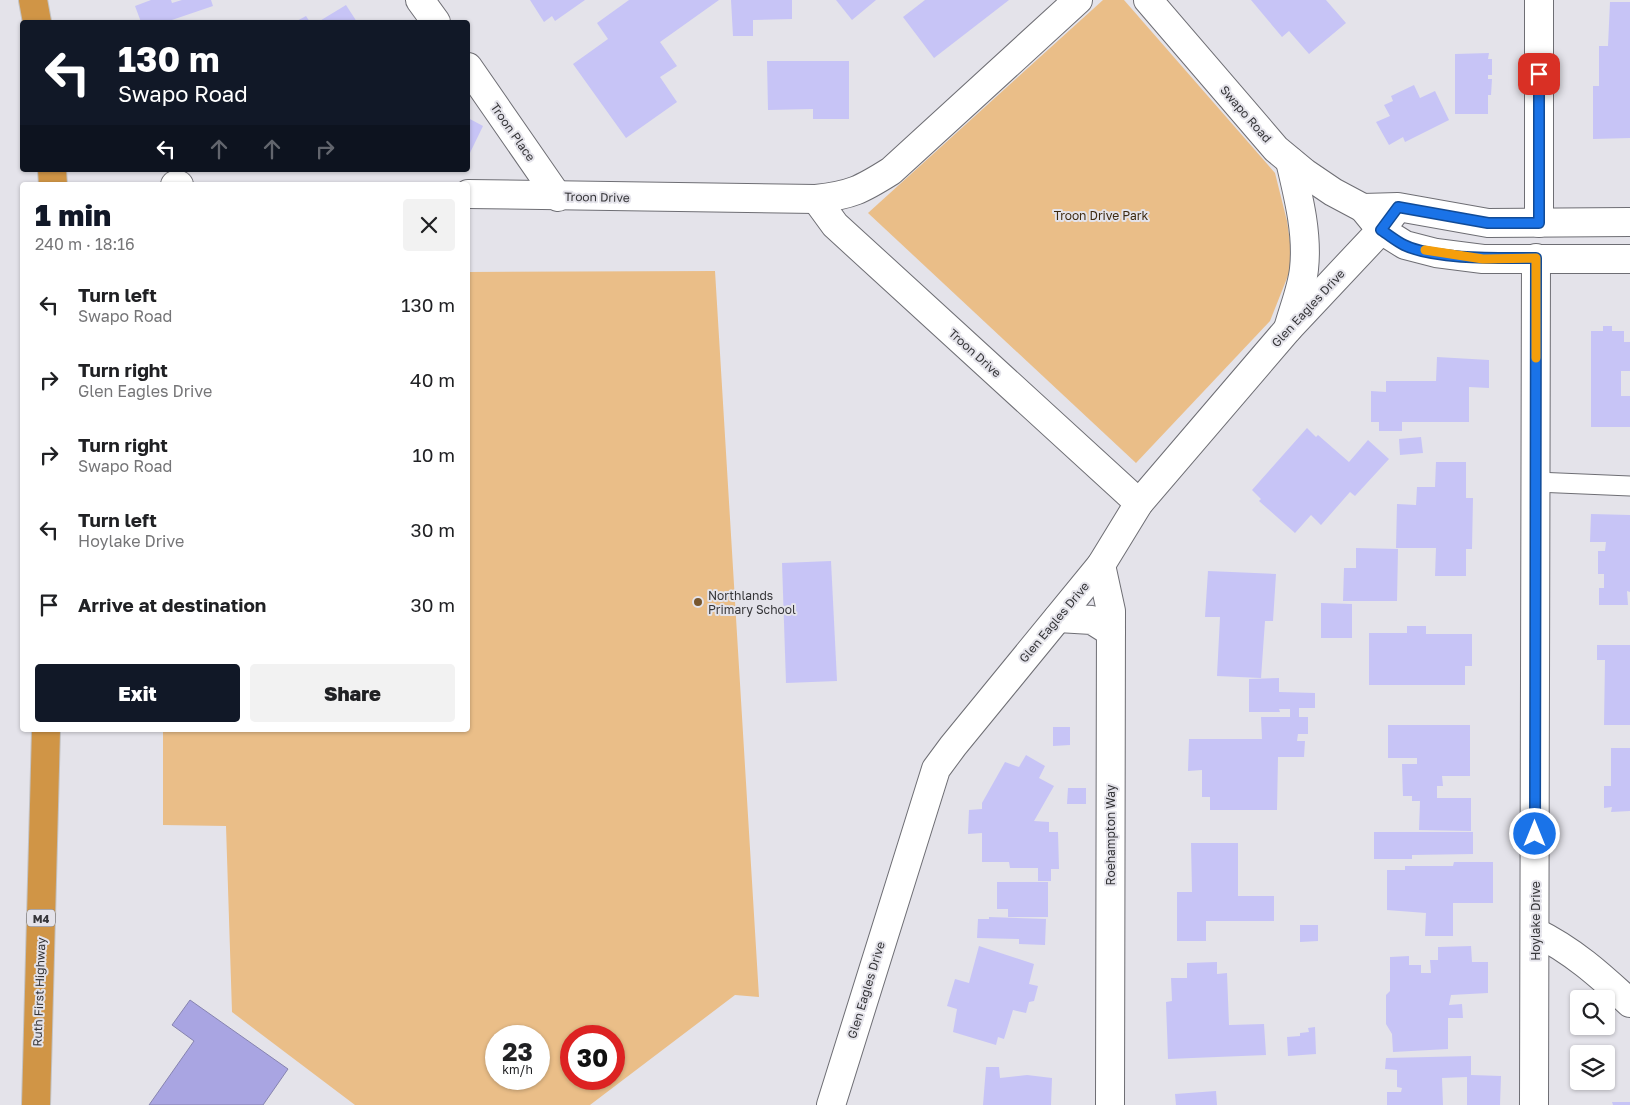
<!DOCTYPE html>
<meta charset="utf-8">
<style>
:root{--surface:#fff;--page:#f2f2f2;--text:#202124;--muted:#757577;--accent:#111827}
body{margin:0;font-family:"Golos Text",sans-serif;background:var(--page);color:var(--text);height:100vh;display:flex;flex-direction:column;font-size:19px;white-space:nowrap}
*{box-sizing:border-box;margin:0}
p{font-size:16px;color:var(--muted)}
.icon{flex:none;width:28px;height:28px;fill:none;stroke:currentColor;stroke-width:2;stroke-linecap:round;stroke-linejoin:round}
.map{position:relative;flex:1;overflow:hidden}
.sheet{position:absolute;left:20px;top:182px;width:450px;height:550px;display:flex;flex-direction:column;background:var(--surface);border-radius:5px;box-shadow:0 1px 4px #0004}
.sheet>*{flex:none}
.top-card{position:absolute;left:20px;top:20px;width:450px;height:152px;border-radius:5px;box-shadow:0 1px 4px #0004;background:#111827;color:#fff;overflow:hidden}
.controls{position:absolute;left:1570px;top:990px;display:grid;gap:10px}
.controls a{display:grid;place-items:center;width:45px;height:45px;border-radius:5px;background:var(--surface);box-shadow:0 1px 4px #0004;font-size:25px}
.speed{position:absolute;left:485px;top:1025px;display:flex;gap:10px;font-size:25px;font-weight:700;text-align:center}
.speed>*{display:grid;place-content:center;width:65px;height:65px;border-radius:50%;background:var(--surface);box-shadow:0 1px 4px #0004;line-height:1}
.speed small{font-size:12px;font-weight:400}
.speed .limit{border:8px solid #d22;background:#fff;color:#111}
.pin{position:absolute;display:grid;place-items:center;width:42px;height:42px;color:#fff;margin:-21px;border-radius:10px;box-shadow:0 2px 8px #0006}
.me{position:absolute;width:55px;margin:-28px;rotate:0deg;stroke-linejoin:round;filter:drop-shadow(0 0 4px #0008)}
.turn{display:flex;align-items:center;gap:18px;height:105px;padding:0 15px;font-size:22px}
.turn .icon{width:65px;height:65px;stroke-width:2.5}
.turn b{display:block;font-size:35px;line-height:42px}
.lanes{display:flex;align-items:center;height:48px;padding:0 15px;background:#0003;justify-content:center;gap:25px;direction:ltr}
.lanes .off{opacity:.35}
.round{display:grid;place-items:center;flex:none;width:52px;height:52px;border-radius:5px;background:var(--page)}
.overview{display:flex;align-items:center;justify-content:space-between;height:85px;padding:0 15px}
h1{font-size:30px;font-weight:800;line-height:38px;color:var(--accent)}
.button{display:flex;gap:10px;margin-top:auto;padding:10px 15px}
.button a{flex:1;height:58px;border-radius:5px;background:var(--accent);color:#fff;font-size:20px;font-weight:800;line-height:58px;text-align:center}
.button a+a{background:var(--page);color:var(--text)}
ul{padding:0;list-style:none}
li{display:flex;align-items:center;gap:15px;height:75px;padding:0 15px}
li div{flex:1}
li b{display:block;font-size:19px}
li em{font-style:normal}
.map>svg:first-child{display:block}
.green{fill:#eabe88;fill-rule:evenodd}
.water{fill:#a9a5e2;stroke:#8683af}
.building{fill:#c7c4f6}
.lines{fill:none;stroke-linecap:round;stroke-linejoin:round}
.lane-casing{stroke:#6e6e74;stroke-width:21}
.street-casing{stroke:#6e6e74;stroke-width:30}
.secondary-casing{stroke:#6e6e74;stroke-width:30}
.highway-casing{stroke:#c2c2c3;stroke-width:30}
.lane{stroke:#fff;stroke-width:19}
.street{stroke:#fff;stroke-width:28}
.secondary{stroke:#fff;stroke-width:28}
.highway{stroke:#d09546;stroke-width:28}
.route-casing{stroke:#114b97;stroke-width:12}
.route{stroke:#1a73e8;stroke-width:9}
.slow{stroke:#f59e0b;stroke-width:9}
.poi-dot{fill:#78572e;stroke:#e4e3ea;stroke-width:2}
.labels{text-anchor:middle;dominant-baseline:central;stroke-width:4;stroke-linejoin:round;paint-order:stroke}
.shield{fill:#e4e3ea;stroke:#6a696d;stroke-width:1}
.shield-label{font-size:11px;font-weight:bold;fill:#353538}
.street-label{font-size:12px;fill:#353538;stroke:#e4e3ea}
.park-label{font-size:12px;fill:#3d2a11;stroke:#e4e3ea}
.poi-label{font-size:12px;fill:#353538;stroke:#e4e3ea;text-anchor:start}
</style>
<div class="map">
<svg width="1630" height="1105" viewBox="0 0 1630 1105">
<rect width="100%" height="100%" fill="#e4e3ea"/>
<g class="green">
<path d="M1103 0H1124L1275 173 1287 221 1293 263 1270 321 1136 463 868 213Z"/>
<path d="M715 271 759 997 735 995 590 1105H355L232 1012 226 826 163 825V730H468V272ZM496 1036H539V1079H496ZM571 1036H614V1079H571Z"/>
</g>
<path class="water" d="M190 1000 288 1069 263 1105H149L194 1041 172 1025Z"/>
<g class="building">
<path d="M151 0H171L172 3 182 0H211L213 6 166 22H141L135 6Z"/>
<path d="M530 0H585L555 21 552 16 544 22Z"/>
<path d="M629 0H719L660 42 677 66 660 77 677 102 626 138 573 64 608 39 597 23Z"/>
<path d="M731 0H792V19L753 20V36H733Z"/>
<path d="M836 0H876L852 20Z"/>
<path d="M925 0H1009L934 58 903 17Z"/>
<path d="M1251 0H1326L1346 23 1309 54 1289 31 1282 37Z"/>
<path d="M1610 2H1630V138L1593 139V86H1599V46H1608Z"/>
<path d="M346 5 357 22H318Z"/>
<path d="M306 16 310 22H295Z"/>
<path d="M1489 53 1488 59H1492V75H1488V79H1492L1491 95H1488V114H1455V54Z"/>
<path d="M767 61H849V119H813V109L768 110Z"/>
<path d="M1414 85 1420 98 1435 91 1449 120 1405 142 1403 137 1389 145 1376 122 1390 116 1384 105 1393 101 1391 96Z"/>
<path d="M468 118 483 126 468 157Z"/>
<path d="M1603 326H1612V331H1624V342H1630V371H1621V396H1630V427H1591V331H1603Z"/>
<path d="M1437 357 1489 360V388L1469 387V422H1402V431H1379V422H1371V391L1386 392V381H1436Z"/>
<path d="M1307 428 1316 437 1318 435 1349 462 1368 440 1389 459 1355 496 1350 492 1321 525 1311 515 1295 533 1259 501 1261 499 1252 490Z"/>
<path d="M1421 437 1423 453 1400 455 1399 439Z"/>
<path d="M1436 462H1466V498H1473L1472 549H1466V576H1435L1436 548H1396L1397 504 1416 505 1417 487H1435Z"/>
<path d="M1591 514 1630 515V592L1627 591 1628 605H1599V588H1604V574H1598V551H1605L1606 542H1590Z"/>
<path d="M1356 548 1398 549 1397 601H1343L1344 568H1356Z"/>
<path d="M831 561 837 681 786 683 782 563Z"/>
<path d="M1208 571 1276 574 1273 621H1265L1261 678 1217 676 1220 617H1205Z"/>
<path d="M1321 603 1352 604V638H1321Z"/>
<path d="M1407 626H1426V634H1472V666H1465V685H1369V633H1407Z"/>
<path d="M1597 645H1630V725H1604L1605 660H1597Z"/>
<path d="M1279 678V692L1315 693V708H1299V717H1308V734H1298L1297 741H1305L1304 757H1278L1277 810H1210V797H1202V770L1188 771 1189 739H1262L1261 717H1290V709H1279L1280 712H1249V679Z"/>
<path d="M1388 725H1470V776H1442L1443 786H1437V798H1471V831L1419 830 1420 801H1412V796H1403L1402 764H1417V758H1388Z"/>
<path d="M1053 727H1070V745L1053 746Z"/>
<path d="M1611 748H1630V811L1611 812 1612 807 1604 808V786H1611Z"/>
<path d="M1026 755 1045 766 1039 778 1054 786 1034 821 1049 822V832H1058L1059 869H1051V881H1038V868H1010L1009 862H982V833L968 834 969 810 982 809V803L1005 762 1019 767Z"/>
<path d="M1068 788H1086V804H1067Z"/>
<path d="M1374 832H1473V854L1412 855V859H1374Z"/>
<path d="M1191 843H1238V896H1274V921H1206V941H1177V892H1192Z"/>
<path d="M1454 862H1493V903H1453V936H1425L1426 913 1387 910V870H1405V866H1453Z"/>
<path d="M997 882H1048V917H1008V909H997Z"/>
<path d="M989 917 1046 919 1045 945 1019 944V939L977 938 978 919H989Z"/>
<path d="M1300 925H1318V941L1300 942Z"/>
<path d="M979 946 1034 964 1029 984 1038 986 1034 1001 1029 1002 1026 1013 1013 1010 1004 1039 998 1037 996 1045 953 1032 957 1009 947 1006 955 979 969 983Z"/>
<path d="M1471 946 1472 962H1488V993L1451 995 1449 1005 1462 1004 1463 1018H1448V1049L1393 1052 1392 1034 1386 1024V995L1390 991V957L1409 956V965H1421V973H1431L1430 960H1438V947Z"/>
<path d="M1217 962V974L1227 973 1229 1025 1264 1024 1266 1055 1168 1059 1166 1002 1172 1001 1171 978H1187V963Z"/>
<path d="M1315 1027 1316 1054 1288 1056 1287 1037 1300 1036V1033L1309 1032 1308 1028Z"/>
<path d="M1471 1056V1075L1501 1076 1500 1105H1467V1077L1442 1078 1443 1105H1387V1092H1401L1402 1088 1397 1087V1070L1385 1069 1386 1058Z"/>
<path d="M986 1067H999L1000 1078 1027 1075 1052 1078 1051 1105H983Z"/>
<path d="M1216 1091 1217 1105H1176L1175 1094Z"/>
<path d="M1612 1102H1630V1105H1613Z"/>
</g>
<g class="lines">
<defs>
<path id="lane" d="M1536 482 1630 486"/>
<g id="street">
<path d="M420 0 436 22"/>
<path d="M468 67 558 197"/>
<path d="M175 185H179"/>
<path d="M468 194 816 199C851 195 861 190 891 171L1078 0"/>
<path d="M816 199 835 225 1139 503"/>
<path d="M1539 223V0"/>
<path d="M1101 565 1111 611 1110 1105"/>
<path d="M1058 618 1092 620 1111 632"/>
<path d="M1535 932C1572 950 1600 975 1630 1003"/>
<path d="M831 1105 936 769 953 746 1101 565 1139 503 1288 329 1381 230 1395 211"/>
<path d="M1534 1105 1536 258"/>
</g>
<g id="secondary">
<path d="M1148 0 1276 149 1305 173 1333 192 1363 208 1381 230 1405 245 1436 253 1483 259H1630"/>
<path d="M1363 208 1398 207 1488 223 1630 222"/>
<path d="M1288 329C1293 310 1302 289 1304 269 1308 233 1298 195 1290 161"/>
</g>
<g id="highway">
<path d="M33 0 37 22"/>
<path d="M52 170 53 185"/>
<path d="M36 1105 46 730"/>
</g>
</defs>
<use href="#lane" class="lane-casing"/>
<use href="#street" class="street-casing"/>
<use href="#secondary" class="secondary-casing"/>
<use href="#highway" class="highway-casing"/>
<use href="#lane" class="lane"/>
<use href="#street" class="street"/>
<use href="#secondary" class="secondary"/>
<use href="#highway" class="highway"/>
</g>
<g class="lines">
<defs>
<path id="route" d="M1535 834 1536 258C1501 258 1435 260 1404 245 1396 241 1389 235 1381 230L1398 207 1488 223H1539V74"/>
</defs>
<use href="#route" class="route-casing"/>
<use href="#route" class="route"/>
<path class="slow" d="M1425 250 1483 259 1536 258V358"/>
</g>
<circle class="poi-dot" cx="698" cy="602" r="5"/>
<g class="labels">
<rect class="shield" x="27" y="909.5" width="28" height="17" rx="4"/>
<g class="shield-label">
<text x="41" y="918">M4</text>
</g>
<g class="street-label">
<text transform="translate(1246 114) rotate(49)">Swapo Road</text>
<text transform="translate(513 132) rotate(55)">Troon Place</text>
<text transform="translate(597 197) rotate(1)">Troon Drive</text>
<text transform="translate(1308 308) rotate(-47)">Glen Eagles Drive</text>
<text transform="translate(975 353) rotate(42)">Troon Drive</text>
<text transform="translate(1054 622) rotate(-50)">Glen Eagles Drive</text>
<text transform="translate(1110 835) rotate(-90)">Roehampton Way</text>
<text transform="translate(1535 921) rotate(-90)">Hoylake Drive</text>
<text transform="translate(866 990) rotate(-73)">Glen Eagles Drive</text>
<text transform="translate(39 992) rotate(-88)">Ruth First Highway</text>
</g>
<g class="park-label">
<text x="1101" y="215">Troon Drive Park</text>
</g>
<g class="poi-label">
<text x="708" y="595">Northlands<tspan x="708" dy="14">Primary School</tspan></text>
</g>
</g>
</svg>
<div class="controls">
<a><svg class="icon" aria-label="search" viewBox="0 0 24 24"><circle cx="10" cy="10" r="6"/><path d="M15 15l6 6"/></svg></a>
<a><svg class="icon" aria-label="layers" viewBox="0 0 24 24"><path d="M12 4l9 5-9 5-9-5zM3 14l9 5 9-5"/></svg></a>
</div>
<div class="speed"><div>23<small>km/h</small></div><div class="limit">30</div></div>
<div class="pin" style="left:1539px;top:74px;background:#d93025"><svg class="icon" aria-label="arrive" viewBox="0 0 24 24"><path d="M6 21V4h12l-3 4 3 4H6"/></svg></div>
<svg class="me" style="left:1535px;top:834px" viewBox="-20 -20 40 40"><circle r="17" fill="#1a73e8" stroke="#fff" stroke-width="3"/><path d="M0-11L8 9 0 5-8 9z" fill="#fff"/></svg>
<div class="top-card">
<div class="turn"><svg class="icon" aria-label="left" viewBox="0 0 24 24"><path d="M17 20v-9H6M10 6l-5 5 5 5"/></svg><div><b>130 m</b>Swapo Road</div></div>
<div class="lanes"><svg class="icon" aria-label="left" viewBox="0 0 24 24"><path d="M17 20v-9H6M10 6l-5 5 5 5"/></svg><svg class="icon off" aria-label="ahead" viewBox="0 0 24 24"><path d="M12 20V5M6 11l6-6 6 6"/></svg><svg class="icon off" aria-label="ahead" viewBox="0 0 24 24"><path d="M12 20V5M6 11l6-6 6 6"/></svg><svg class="icon off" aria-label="right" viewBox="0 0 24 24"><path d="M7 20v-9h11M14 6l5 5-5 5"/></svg></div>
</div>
<section class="sheet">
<div class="overview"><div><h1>1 min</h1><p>240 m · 18:16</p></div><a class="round"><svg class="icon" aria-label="close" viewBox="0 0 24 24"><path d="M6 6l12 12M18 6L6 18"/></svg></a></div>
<ul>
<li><svg class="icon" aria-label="left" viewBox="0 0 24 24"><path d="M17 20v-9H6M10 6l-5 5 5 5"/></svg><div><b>Turn left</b><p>Swapo Road</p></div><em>130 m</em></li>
<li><svg class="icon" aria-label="right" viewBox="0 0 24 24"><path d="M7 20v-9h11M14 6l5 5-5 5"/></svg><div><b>Turn right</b><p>Glen Eagles Drive</p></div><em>40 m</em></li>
<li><svg class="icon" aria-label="right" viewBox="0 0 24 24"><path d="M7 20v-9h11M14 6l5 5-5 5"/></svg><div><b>Turn right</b><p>Swapo Road</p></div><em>10 m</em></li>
<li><svg class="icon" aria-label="left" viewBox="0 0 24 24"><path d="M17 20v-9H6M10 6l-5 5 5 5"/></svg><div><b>Turn left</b><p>Hoylake Drive</p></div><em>30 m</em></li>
<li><svg class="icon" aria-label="arrive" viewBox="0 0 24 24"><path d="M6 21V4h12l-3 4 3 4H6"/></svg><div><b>Arrive at destination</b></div><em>30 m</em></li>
</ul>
<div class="button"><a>Exit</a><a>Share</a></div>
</section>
</div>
